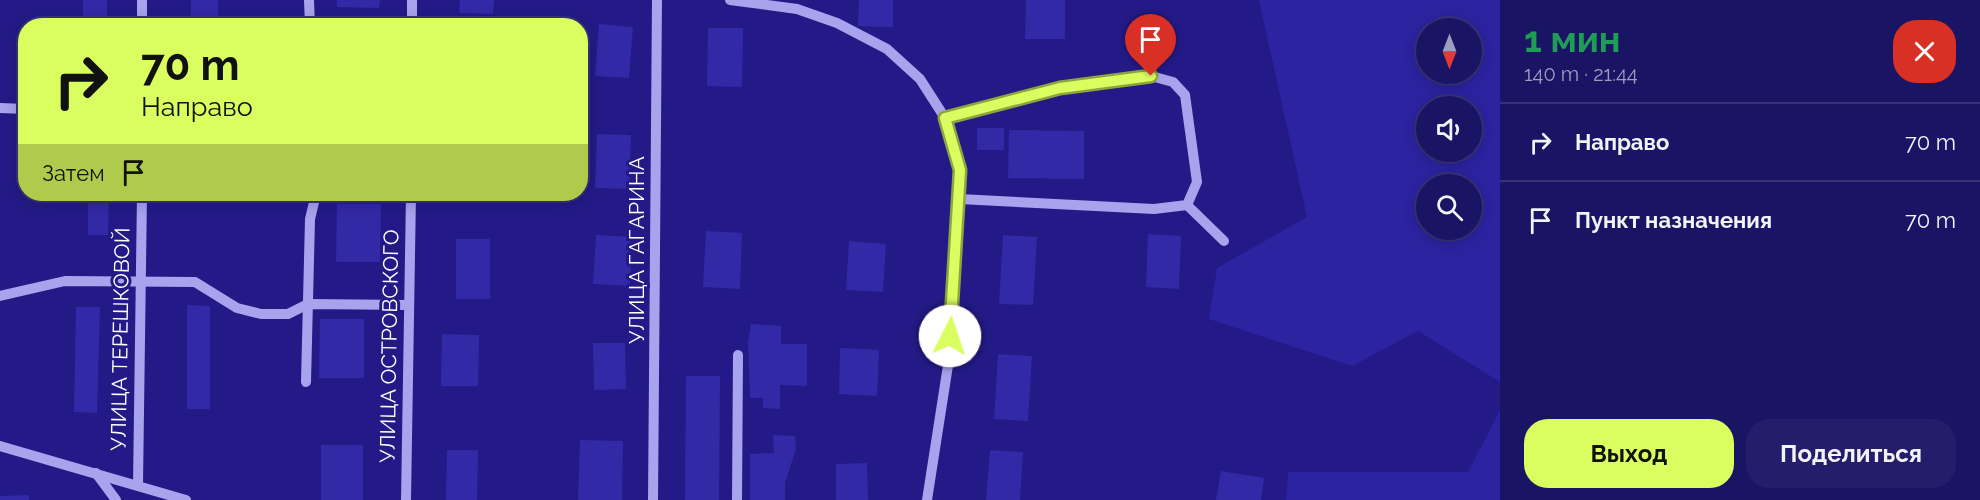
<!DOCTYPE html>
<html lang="ru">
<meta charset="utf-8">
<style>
:root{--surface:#1a1465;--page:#231d6b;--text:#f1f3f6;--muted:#9f9ebf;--line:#383379;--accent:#dafe5f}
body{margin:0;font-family:Raleway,sans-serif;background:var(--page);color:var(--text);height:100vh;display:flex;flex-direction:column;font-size:22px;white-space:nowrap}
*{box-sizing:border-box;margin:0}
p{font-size:20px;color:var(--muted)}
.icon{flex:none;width:33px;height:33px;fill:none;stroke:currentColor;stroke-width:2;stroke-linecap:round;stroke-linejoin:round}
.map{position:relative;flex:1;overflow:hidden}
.drawer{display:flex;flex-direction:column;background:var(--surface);width:480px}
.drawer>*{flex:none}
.guide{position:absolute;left:18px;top:18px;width:570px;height:183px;border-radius:24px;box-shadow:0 3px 15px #0003,0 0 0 2px var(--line);background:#dafe5f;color:#111;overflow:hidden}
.needle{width:39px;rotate:180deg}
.fabs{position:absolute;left:1416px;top:18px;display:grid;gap:12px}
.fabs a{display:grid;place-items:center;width:66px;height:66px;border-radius:50%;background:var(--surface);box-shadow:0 3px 15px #0003,0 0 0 2px var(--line);font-size:30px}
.pin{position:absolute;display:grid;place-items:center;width:51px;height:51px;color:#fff;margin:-62px -26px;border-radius:50% 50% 50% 0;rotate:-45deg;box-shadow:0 0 6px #0007}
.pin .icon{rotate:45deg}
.me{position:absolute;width:66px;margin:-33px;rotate:4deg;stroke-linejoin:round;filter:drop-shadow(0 0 4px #0008)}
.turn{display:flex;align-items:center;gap:21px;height:126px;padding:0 24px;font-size:27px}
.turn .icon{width:78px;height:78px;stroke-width:2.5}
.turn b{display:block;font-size:42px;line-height:51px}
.then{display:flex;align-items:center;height:57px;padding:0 24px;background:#0003;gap:12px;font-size:22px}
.round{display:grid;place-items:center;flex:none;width:63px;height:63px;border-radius:24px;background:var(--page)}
.overview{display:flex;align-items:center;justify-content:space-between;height:102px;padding:0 24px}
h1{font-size:36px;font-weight:700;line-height:45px;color:#1e9e55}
.cta{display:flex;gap:12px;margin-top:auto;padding:12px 24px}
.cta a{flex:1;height:69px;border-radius:24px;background:var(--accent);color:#111;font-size:24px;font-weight:700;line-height:69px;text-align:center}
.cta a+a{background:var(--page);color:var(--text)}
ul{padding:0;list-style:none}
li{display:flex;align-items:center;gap:18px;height:78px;padding:0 24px;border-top:2px solid var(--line)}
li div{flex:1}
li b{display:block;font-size:22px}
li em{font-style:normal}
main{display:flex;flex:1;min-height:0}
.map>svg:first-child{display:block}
.green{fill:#2b23a0;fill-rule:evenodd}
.building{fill:#3229a6}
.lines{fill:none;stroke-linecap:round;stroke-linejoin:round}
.minor{stroke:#a7a3ec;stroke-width:10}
.route-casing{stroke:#8ea53e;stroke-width:15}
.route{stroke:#dafe5f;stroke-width:10}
.labels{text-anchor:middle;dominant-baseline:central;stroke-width:6;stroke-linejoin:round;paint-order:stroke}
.street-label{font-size:21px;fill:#fff;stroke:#231a87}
</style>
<main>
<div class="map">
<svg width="1500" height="500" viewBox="0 0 1500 500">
<rect width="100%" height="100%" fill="#231a87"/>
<g class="green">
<path d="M1259 0H1500V382L1418 331 1352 366 1209 319 1217 268 1307 217ZM1426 28H1472V74H1426ZM1426 106H1472V152H1426ZM1426 184H1472V230H1426Z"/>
<path d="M1500 410V500H1286L1288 472H1468Z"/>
</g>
<g class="building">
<rect x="83" y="0" width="24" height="26"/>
<rect x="191" y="0" width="27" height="26"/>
<path d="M337 0H380L379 8 337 7Z"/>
<path d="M460 0H494L493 14 459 13Z"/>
<path d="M859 0H893V27L858 26Z"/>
<path d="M1026 0H1065V39H1025Z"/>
<path d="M599 24 633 27 629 78 595 76Z"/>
<path d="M708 28H743L742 87 707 86Z"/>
<rect x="977" y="128" width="27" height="22"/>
<path d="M1009 130 1084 131V179L1008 178Z"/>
<path d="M597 134 631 135 629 189 595 188Z"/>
<path d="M88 194H109L108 235H88Z"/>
<path d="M337 204H381L380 262H336Z"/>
<path d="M706 231 742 233 740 289 703 287Z"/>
<path d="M1148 234 1181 236 1179 289 1146 287Z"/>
<path d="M596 235 632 237 630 286 593 284Z"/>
<path d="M1003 235 1037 237 1033 305 999 304Z"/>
<rect x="456" y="239" width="34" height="60"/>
<path d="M849 241 886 244 883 292 846 290Z"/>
<path d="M187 305 210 306V409H187Z"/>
<path d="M76 307H100L97 413 74 412Z"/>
<path d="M320 319H364V378H319Z"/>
<path d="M751 324 781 326V344H807V386L780 385V409L763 408V398H750L748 342Z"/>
<path d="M442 334 479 335 478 386H441Z"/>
<path d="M593 343H625L626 389 594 390Z"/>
<path d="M840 348 879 350 877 396 839 394Z"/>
<path d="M998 354 1032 356 1028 421 994 419Z"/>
<path d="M686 376H720L719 500H685Z"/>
<path d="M773 435 795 436 796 449 785 483V500H750V454L774 453Z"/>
<path d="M580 440 623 441 622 500H578Z"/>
<rect x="321" y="445" width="42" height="55"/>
<path d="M447 450H478L477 500H446Z"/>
<path d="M990 450 1023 452 1020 500H986Z"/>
<path d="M867 463 868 500H836V464Z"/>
<path d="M1221 471 1264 478 1261 500H1216Z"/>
<path d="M29 495V500H0V496Z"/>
</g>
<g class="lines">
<g class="minor">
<path d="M142 0V26"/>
<path d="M309 0 310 26"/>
<path d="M730 0 797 9 837 23 887 49 920 79 945 118 960 170 959 199 949 359 927 500"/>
<path d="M412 26V0"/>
<path d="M0 108 26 109"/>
<path d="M945 118 1060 88 1151 76 1173 82 1185 95 1197 182 1187 205 1154 209 959 199"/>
<path d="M1187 205 1224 241"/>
<path d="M0 296 65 281 195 282 237 308 261 314H288L308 304 409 305"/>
<path d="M306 382 310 219 316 194"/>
<path d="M0 446 186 500"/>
<path d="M96 473 116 500"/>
<path d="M138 485 142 194"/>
<path d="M406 500 411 194"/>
<path d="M653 500 657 0"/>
<path d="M737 500 738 355"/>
</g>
</g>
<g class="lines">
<defs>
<path id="route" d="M950 336 960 170 945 118 1060 88 1151 76"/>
</defs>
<use href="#route" class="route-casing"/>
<use href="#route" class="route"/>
</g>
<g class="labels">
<g class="street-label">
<text transform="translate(636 250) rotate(-90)">УЛИЦА ГАГАРИНА</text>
<text transform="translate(120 339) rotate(-89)">УЛИЦА ТЕРЕШКОВОЙ</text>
<text transform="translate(389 346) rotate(-89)">УЛИЦА ОСТРОВСКОГО</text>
</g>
</g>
</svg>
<div class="fabs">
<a><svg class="needle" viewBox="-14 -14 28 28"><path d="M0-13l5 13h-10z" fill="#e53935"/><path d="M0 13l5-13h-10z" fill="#9f9ebf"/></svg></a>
<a><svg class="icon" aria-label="sound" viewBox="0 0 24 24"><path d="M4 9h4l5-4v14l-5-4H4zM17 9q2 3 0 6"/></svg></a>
<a><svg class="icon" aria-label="search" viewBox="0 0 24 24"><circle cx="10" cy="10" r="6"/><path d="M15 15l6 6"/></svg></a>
</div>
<div class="pin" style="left:1151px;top:76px;background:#d93025"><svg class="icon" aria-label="arrive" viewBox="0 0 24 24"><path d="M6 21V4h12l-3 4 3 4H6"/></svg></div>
<svg class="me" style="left:950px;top:336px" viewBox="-20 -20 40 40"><circle r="19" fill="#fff"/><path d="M0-13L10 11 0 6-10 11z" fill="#dafe5f"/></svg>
<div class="guide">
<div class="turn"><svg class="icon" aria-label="right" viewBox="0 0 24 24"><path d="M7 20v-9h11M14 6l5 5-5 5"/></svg><div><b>70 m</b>Направо</div></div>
<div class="then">Затем<svg class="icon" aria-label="arrive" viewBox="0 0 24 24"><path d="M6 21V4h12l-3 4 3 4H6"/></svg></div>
</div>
</div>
<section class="drawer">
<div class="overview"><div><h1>1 мин</h1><p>140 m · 21:44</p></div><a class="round" style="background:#d93025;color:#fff"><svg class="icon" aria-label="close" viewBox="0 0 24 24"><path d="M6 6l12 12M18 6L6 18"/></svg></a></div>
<ul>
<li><svg class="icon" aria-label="right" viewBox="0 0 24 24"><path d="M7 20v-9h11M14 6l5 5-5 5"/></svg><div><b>Направо</b></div><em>70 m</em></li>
<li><svg class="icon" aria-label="arrive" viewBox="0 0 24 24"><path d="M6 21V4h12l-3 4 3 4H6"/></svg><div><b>Пункт назначения</b></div><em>70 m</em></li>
</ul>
<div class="cta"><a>Выход</a><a>Поделиться</a></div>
</section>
</main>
